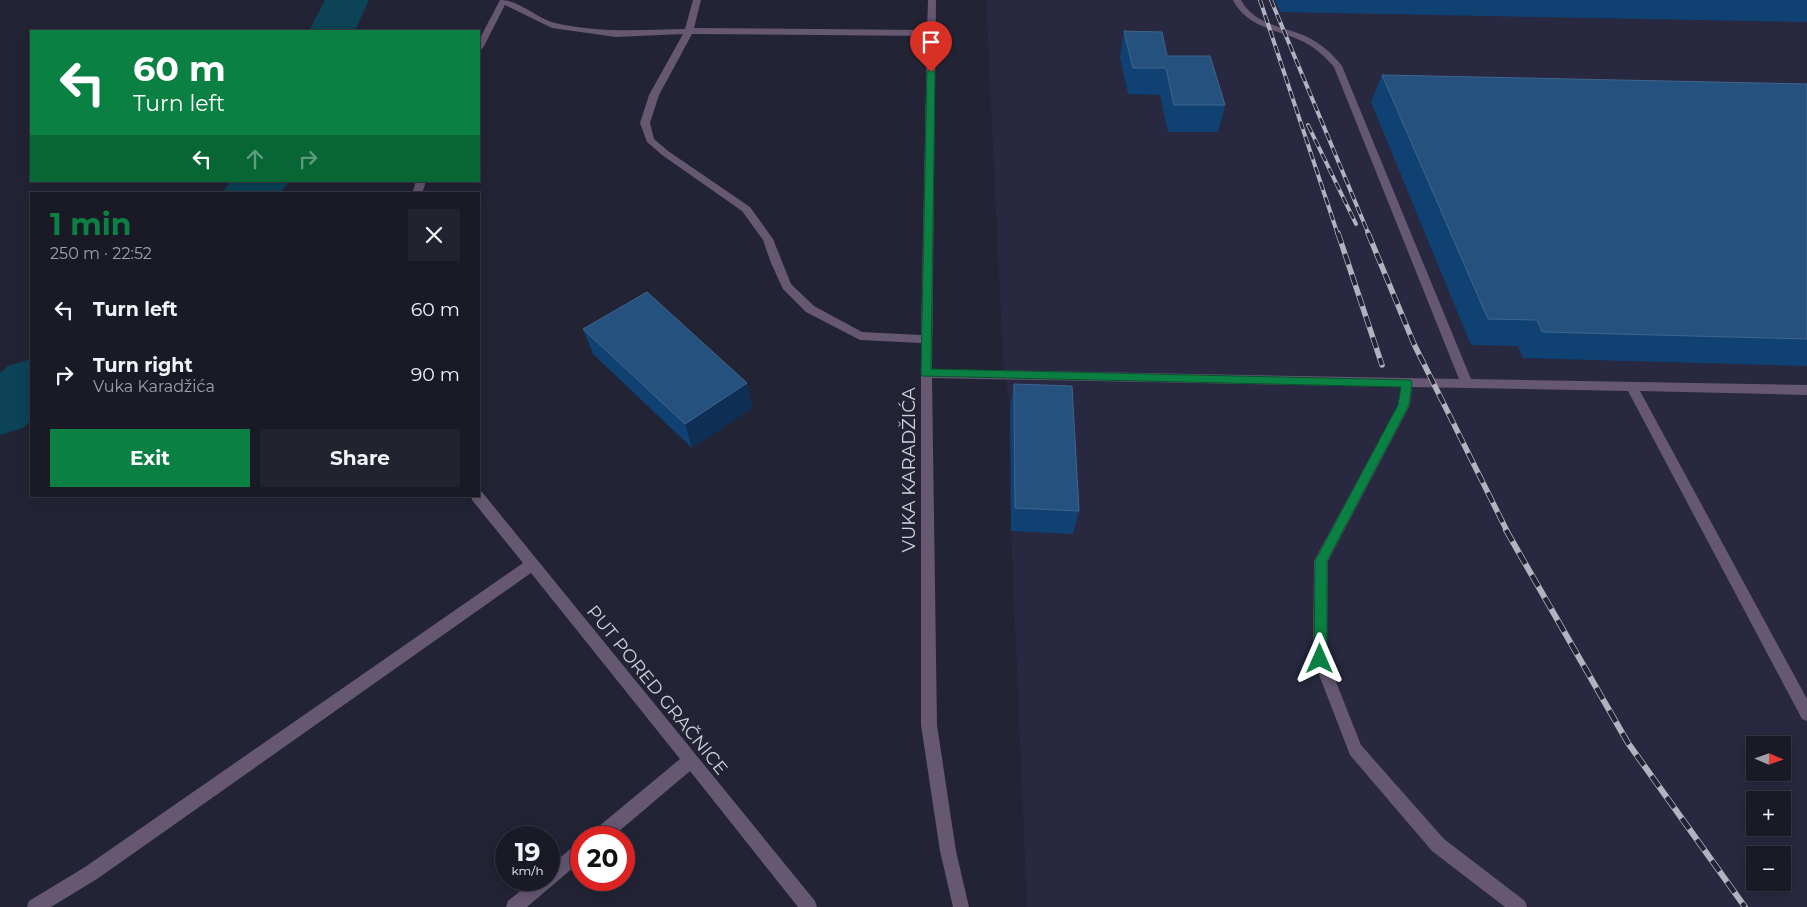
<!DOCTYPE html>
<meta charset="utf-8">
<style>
:root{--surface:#1a1a27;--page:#23232f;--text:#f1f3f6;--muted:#9fa1a7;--line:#383844;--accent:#0b8043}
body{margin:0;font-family:Montserrat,sans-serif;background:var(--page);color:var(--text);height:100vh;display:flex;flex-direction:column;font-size:19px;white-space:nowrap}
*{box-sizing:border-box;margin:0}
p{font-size:16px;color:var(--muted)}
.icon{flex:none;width:28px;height:28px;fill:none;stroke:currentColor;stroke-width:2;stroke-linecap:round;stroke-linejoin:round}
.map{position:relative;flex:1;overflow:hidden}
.side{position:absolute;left:30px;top:192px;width:450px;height:305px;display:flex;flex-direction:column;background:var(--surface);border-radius:0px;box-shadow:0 2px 12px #0003,0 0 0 1px var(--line)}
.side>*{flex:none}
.guide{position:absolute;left:30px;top:30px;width:450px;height:152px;border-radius:0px;box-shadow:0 2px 12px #0003,0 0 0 1px var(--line);background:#0b8043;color:#fff;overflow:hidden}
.needle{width:32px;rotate:92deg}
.fabs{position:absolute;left:1746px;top:736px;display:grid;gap:10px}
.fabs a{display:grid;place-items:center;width:45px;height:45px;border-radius:0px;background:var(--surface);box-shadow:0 2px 12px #0003,0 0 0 1px var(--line);font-size:25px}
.speed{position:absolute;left:495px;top:826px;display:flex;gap:10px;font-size:25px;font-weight:700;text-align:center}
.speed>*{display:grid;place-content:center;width:65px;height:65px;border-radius:50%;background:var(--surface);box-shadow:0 2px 12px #0003,0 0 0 1px var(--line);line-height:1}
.speed small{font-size:12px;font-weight:400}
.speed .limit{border:8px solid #d22;background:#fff;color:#111}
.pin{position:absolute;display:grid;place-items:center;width:42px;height:42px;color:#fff;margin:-51px -21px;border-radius:50% 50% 50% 0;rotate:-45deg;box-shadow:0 0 5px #0007}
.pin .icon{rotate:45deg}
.me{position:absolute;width:55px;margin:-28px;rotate:0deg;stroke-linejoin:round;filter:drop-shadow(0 0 4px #0008)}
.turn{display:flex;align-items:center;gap:18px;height:105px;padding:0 20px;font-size:22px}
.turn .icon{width:65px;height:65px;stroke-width:2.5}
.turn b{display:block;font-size:35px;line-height:42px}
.lanes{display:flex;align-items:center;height:48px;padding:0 20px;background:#0003;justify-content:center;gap:25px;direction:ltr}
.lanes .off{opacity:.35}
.round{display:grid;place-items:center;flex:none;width:52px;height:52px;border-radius:0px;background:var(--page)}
.headline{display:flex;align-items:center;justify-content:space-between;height:85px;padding:0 20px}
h1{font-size:30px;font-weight:700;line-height:38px;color:var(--accent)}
.cta{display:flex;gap:10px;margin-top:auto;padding:10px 20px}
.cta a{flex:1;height:58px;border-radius:0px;background:var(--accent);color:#fff;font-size:20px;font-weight:700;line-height:58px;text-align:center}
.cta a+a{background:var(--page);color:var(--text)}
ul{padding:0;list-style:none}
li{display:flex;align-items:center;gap:15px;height:65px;padding:0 20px}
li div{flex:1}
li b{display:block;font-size:19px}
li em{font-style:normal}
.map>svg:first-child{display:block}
.built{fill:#282840;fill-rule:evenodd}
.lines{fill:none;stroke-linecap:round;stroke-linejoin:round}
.river{fill:#0c4357;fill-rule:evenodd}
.minor{fill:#665773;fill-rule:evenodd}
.rail-far2-casing{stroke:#b2b3c0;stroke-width:4}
.rail-far1-casing{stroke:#b2b3c0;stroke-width:5.5}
.rail-casing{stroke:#b2b3c0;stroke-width:6}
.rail-far2{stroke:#222334;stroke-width:2.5;stroke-dasharray:8;stroke-linecap:butt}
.rail-far1{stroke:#222334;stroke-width:4;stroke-dasharray:11;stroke-linecap:butt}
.rail{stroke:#222334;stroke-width:4.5;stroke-dasharray:13;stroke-linecap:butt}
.wall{fill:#104173}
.shaded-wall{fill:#0f2e55}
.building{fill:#25517f;stroke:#40658e}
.route{fill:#0b8043;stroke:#07532c}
.labels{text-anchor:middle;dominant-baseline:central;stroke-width:5;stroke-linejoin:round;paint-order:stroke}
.street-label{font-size:18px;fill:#d1d2de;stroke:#222334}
</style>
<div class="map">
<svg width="1807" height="907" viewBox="0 0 1807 907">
<rect width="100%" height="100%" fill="#222334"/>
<path class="built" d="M986 0H1807V907H1027L1011 531 1010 409 1003 359ZM1755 745H1782V772H1755ZM1755 800H1782V828H1755ZM1755 855H1782V882H1755Z"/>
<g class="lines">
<g class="river">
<path d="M325 0H369L355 31H309Z"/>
<path d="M230 181H289L280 194H222Z"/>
<path d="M31 359V420L23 428 0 435V373L8 366Z"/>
</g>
<g class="minor">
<path d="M500 0C520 0 536 18 555 23 598 33 642 30 685 29L693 0H701L694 28 927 30 928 0H936L932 369 1459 379 1334 67C1325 57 1316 48 1304 42 1278 29 1248 29 1233 0H1241C1254 24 1281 26 1303 35 1319 42 1332 53 1342 66L1471 379 1807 385V395L1640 391 1807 699V721L1802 719 1628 391 1412 387 1410 405 1328 561 1327 659 1361 745 1444 839 1525 901 1527 907H1505L1432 851 1350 755 1313 659 1314 561 1398 405 1401 387 932 378 937 725 956 851 969 907H953L940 851 921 725V343L860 340 806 312 783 289 771 263 763 240 742 211 662 155 647 142 640 123 649 95 683 34 616 37 552 28 505 5 483 48 479 51V40ZM692 34 927 36 921 335 862 332 814 306 791 284 773 239 750 207 668 151 654 139 650 123 659 95Z"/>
<path d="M416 181H426L422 194H412Z"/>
<path d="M479 491 482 492 815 901 817 907H798L690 771 611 838H590L592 832 680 759 531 573 97 879 51 907H27L29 901 85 867 523 563 472 500 471 496H479Z"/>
<path d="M581 843V861L527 907H506L508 901 534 880H549V867L575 845Z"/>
</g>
<defs>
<g id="rail-far2">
<path d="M1260 0 1338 235"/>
<path d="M1271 0 1369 235"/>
<path d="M1308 125 1356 224"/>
</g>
<g id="rail-far1">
<path d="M1338 233 1382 365"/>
<path d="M1368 233 1414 344 1507 531"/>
</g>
<path id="rail" d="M1506 530 1628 743 1745 907"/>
</defs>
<use href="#rail-far2" class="rail-far2-casing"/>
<use href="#rail-far1" class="rail-far1-casing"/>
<use href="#rail" class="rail-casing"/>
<use href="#rail-far2" class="rail-far2"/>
<use href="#rail-far1" class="rail-far1"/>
<use href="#rail" class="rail"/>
</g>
<g class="wall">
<path d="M1275 0H1807V22L1280 12Z"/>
<path d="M1124 31 1167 56 1225 105 1218 132H1168L1160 95 1128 94 1120 57Z"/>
<path d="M1382 75 1807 84V366L1523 358 1518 346 1471 345 1371 102Z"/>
<path d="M583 329 747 383 752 408 692 448 593 354Z"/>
<path d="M1014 384 1079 511 1073 534 1011 531 1010 409Z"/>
</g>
<path class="shaded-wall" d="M747 383 752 408 692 448 685 424Z"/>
<g class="building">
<path d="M1124 31 1162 32 1167 56H1210L1225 105H1174L1166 68H1133Z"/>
<path d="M1382 75 1807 84V339L1542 332 1537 320 1488 319Z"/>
<path d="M647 292 747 383 685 424 583 329Z"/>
<path d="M1014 384 1072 386 1079 511 1015 508Z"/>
</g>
<path class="route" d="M931 69 935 72 931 369 1411 380 1412 383 1409 405 1327 561V659L1325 663 1320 665 1315 663 1314 659 1315 561 1398 405 1401 387 922 376 921 373 927 72Z"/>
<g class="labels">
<g class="street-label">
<text transform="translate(909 470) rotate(-90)">VUKA KARADŽIĆA</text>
<text transform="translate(657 690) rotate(51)">PUT PORED GRAČNICE</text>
</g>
</g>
</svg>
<div class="fabs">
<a><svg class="needle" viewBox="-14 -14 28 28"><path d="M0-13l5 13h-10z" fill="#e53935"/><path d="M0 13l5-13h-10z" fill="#9fa1a7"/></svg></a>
<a>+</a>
<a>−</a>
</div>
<div class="speed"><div>19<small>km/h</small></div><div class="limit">20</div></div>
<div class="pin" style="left:931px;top:72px;background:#d93025"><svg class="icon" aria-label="arrive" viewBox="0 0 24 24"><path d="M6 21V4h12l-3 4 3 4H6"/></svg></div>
<svg class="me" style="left:1320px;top:659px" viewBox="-20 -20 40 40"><path d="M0-17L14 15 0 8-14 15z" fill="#0b8043" stroke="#fff" stroke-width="4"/></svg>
<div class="guide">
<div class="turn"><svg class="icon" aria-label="left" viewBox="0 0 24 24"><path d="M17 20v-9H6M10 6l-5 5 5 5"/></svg><div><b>60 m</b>Turn left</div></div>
<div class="lanes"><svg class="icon" aria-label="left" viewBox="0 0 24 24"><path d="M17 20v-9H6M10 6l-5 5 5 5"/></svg><svg class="icon off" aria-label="ahead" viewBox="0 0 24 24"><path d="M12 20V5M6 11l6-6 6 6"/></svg><svg class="icon off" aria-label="right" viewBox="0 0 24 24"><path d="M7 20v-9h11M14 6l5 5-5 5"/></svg></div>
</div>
<section class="side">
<div class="headline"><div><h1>1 min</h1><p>250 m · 22:52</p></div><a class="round"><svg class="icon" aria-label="close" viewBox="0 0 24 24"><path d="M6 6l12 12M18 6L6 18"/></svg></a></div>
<ul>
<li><svg class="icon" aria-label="left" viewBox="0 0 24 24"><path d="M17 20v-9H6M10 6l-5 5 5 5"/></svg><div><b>Turn left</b></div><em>60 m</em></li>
<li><svg class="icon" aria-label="right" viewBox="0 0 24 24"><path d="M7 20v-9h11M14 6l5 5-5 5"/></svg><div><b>Turn right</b><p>Vuka Karadžića</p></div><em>90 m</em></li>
</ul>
<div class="cta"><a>Exit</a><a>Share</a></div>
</section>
</div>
